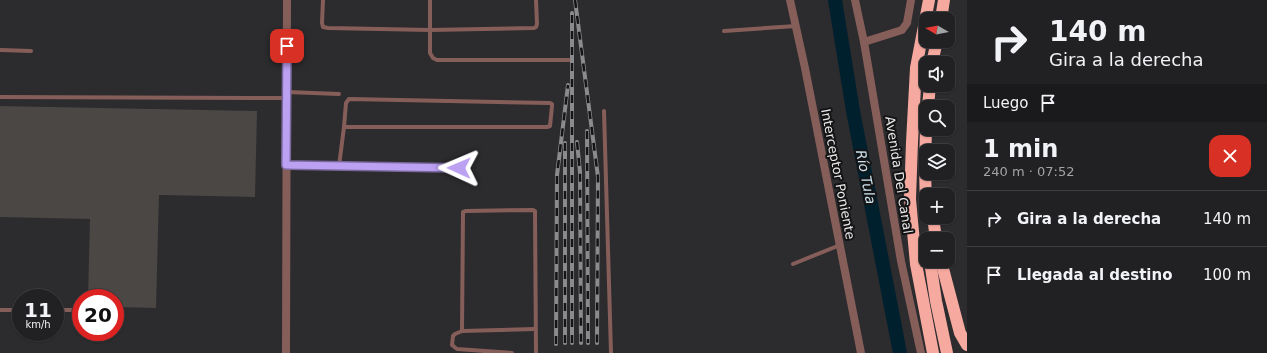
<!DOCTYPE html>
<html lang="es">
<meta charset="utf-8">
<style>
:root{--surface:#212022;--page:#2d2d2f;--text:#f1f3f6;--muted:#a2a3a5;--line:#3e3e40}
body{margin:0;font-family:"DejaVu Sans",sans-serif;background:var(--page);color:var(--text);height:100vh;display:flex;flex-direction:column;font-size:15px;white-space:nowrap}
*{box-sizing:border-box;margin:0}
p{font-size:13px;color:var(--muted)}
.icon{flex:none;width:22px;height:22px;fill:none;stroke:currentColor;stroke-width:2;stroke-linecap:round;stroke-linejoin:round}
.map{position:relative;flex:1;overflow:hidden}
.side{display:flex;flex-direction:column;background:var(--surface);width:300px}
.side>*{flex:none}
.top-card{background:#212022;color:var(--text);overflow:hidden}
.needle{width:26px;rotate:279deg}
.controls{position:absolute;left:919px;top:12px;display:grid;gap:8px}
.controls a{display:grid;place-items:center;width:36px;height:36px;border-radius:8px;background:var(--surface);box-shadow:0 1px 3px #0004,0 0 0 1px var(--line);font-size:20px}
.speed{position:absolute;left:12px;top:289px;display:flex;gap:8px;font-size:20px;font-weight:700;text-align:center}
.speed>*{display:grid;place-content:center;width:52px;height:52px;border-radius:50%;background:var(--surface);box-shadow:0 1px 3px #0004,0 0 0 1px var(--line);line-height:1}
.speed small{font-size:10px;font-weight:400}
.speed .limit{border:6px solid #d22;background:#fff;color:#111}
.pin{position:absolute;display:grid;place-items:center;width:34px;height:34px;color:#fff;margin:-17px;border-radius:8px;box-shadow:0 2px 6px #0006}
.me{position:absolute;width:44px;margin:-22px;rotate:271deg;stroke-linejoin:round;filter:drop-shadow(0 0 3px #0008)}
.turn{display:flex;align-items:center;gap:14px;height:84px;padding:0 16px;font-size:18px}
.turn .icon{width:52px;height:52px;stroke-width:2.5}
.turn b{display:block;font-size:28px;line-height:34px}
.then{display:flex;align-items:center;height:38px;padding:0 16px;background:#0003;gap:8px;font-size:15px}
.round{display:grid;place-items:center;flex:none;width:42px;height:42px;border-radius:12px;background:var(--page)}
.headline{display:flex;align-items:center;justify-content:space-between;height:68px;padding:0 16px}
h1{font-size:24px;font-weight:800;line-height:30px}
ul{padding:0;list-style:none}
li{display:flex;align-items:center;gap:12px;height:56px;padding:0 16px;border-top:1px solid var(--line)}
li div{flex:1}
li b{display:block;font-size:15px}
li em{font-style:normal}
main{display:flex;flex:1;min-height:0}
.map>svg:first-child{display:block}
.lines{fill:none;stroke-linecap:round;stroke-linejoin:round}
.river{stroke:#00202e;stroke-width:14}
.building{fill:#4a4745}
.service{stroke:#865e59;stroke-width:4}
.minor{stroke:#865e59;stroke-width:8}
.motorway{stroke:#f6a99f;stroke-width:12}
.rail-casing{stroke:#8b8a8c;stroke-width:4}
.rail{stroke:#141415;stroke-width:2.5;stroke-dasharray:8;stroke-linecap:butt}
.route-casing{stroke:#7a689d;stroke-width:10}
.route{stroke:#bca0f2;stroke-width:7}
.labels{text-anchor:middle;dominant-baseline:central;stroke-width:4;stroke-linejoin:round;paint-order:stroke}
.street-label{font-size:13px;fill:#e9e8ea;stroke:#141415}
.water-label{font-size:14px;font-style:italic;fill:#cce3ef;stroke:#141415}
</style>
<main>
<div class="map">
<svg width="967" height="353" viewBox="0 0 967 353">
<rect width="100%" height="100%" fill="#2c2b2e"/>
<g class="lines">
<path class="river" d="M835 0 853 111 900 353"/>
</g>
<path class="building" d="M0 106 257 111 255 197 159 195 156 308 115 307V298H88L90 219 0 217Z"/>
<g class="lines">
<g class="service">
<path d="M323 0 322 23 323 27 328 28 430 30 534 28 536 27 537 24 536 0"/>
<path d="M430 0V53L433 58 437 60H569"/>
<path d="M724 31 796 26"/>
<path d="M0 50 31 51"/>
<path d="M287 92 339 94"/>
<path d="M0 97 286 98"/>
<path d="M349 99 550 103 552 104V106L550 126 547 127H344L346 103Z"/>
<path d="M604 111 611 353"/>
<path d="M287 165 459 168"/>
<path d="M339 166 344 127"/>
<path d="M793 264 840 245"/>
<path d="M0 310H21"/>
<path d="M55 310H81"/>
<path d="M462 331 463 212 466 211 533 210 535 211V213L536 353"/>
<path d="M512 353 457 349 452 345 453 336 455 334 462 331 535 329"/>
</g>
<g class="minor">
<path d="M790 0 805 68 861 353"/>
<path d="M855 0 864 42 901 261 921 353"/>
<path d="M864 42 902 30 907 23 911 0"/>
<path d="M286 353 287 0"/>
</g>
<g class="motorway">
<path d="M929 0 916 68 912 142 910 199 916 264 933 353"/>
<path d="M941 19 944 0"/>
<path d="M932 63 937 41"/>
<path d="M928 107 930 85"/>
<path d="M926 211 925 165 926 129"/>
<path d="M933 217 936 239"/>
<path d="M930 261 936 301 947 353"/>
<path d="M941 261 960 333 967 345"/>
</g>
<defs>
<g id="rail">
<path d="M575 0 598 177 597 343"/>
<path d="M587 131 588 343"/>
<path d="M577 142 580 172 581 343"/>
<path d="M565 143V343"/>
<path d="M572 343V13"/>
<path d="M556 344 557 175 568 85"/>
</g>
</defs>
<use href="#rail" class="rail-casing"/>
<use href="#rail" class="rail"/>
</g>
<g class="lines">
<defs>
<path id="route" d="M287 46 286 165 459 168"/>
</defs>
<use href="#route" class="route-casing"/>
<use href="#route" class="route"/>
</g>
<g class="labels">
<g class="street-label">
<text transform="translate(838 174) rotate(79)">Interceptor Poniente</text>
<text transform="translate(899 175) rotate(81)">Avenida Del Canal</text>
</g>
<g class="water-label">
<text transform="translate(866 177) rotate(79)">Río Tula</text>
</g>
</g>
</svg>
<div class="controls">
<a><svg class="needle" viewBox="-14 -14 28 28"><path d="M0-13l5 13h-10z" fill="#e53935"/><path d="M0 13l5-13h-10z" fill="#a2a3a5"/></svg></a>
<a><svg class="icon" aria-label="sound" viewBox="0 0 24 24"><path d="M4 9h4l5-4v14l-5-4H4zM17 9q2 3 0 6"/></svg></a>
<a><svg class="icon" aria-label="search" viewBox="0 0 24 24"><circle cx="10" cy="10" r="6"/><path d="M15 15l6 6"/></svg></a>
<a><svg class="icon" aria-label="layers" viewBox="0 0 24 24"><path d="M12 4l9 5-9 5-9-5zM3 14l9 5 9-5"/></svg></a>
<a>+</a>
<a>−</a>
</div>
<div class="speed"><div>11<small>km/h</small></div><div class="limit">20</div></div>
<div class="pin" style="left:287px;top:46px;background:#d93025"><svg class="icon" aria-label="arrive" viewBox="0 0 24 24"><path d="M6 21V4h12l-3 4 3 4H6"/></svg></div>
<svg class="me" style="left:459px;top:168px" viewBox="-20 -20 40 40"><path d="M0-17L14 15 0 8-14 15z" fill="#bca0f2" stroke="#fff" stroke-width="4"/></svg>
</div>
<section class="side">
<div class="top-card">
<div class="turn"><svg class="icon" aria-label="right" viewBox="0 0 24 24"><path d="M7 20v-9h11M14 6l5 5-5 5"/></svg><div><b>140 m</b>Gira a la derecha</div></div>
<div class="then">Luego<svg class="icon" aria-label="arrive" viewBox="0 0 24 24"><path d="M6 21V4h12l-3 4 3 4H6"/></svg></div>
</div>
<div class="headline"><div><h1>1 min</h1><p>240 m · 07:52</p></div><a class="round" style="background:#d93025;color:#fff"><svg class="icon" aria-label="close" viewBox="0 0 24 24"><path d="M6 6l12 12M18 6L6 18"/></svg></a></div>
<ul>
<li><svg class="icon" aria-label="right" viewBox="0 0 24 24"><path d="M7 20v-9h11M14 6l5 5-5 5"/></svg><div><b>Gira a la derecha</b></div><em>140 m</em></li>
<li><svg class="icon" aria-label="arrive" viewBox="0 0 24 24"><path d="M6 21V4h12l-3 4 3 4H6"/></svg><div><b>Llegada al destino</b></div><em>100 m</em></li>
</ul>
</section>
</main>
